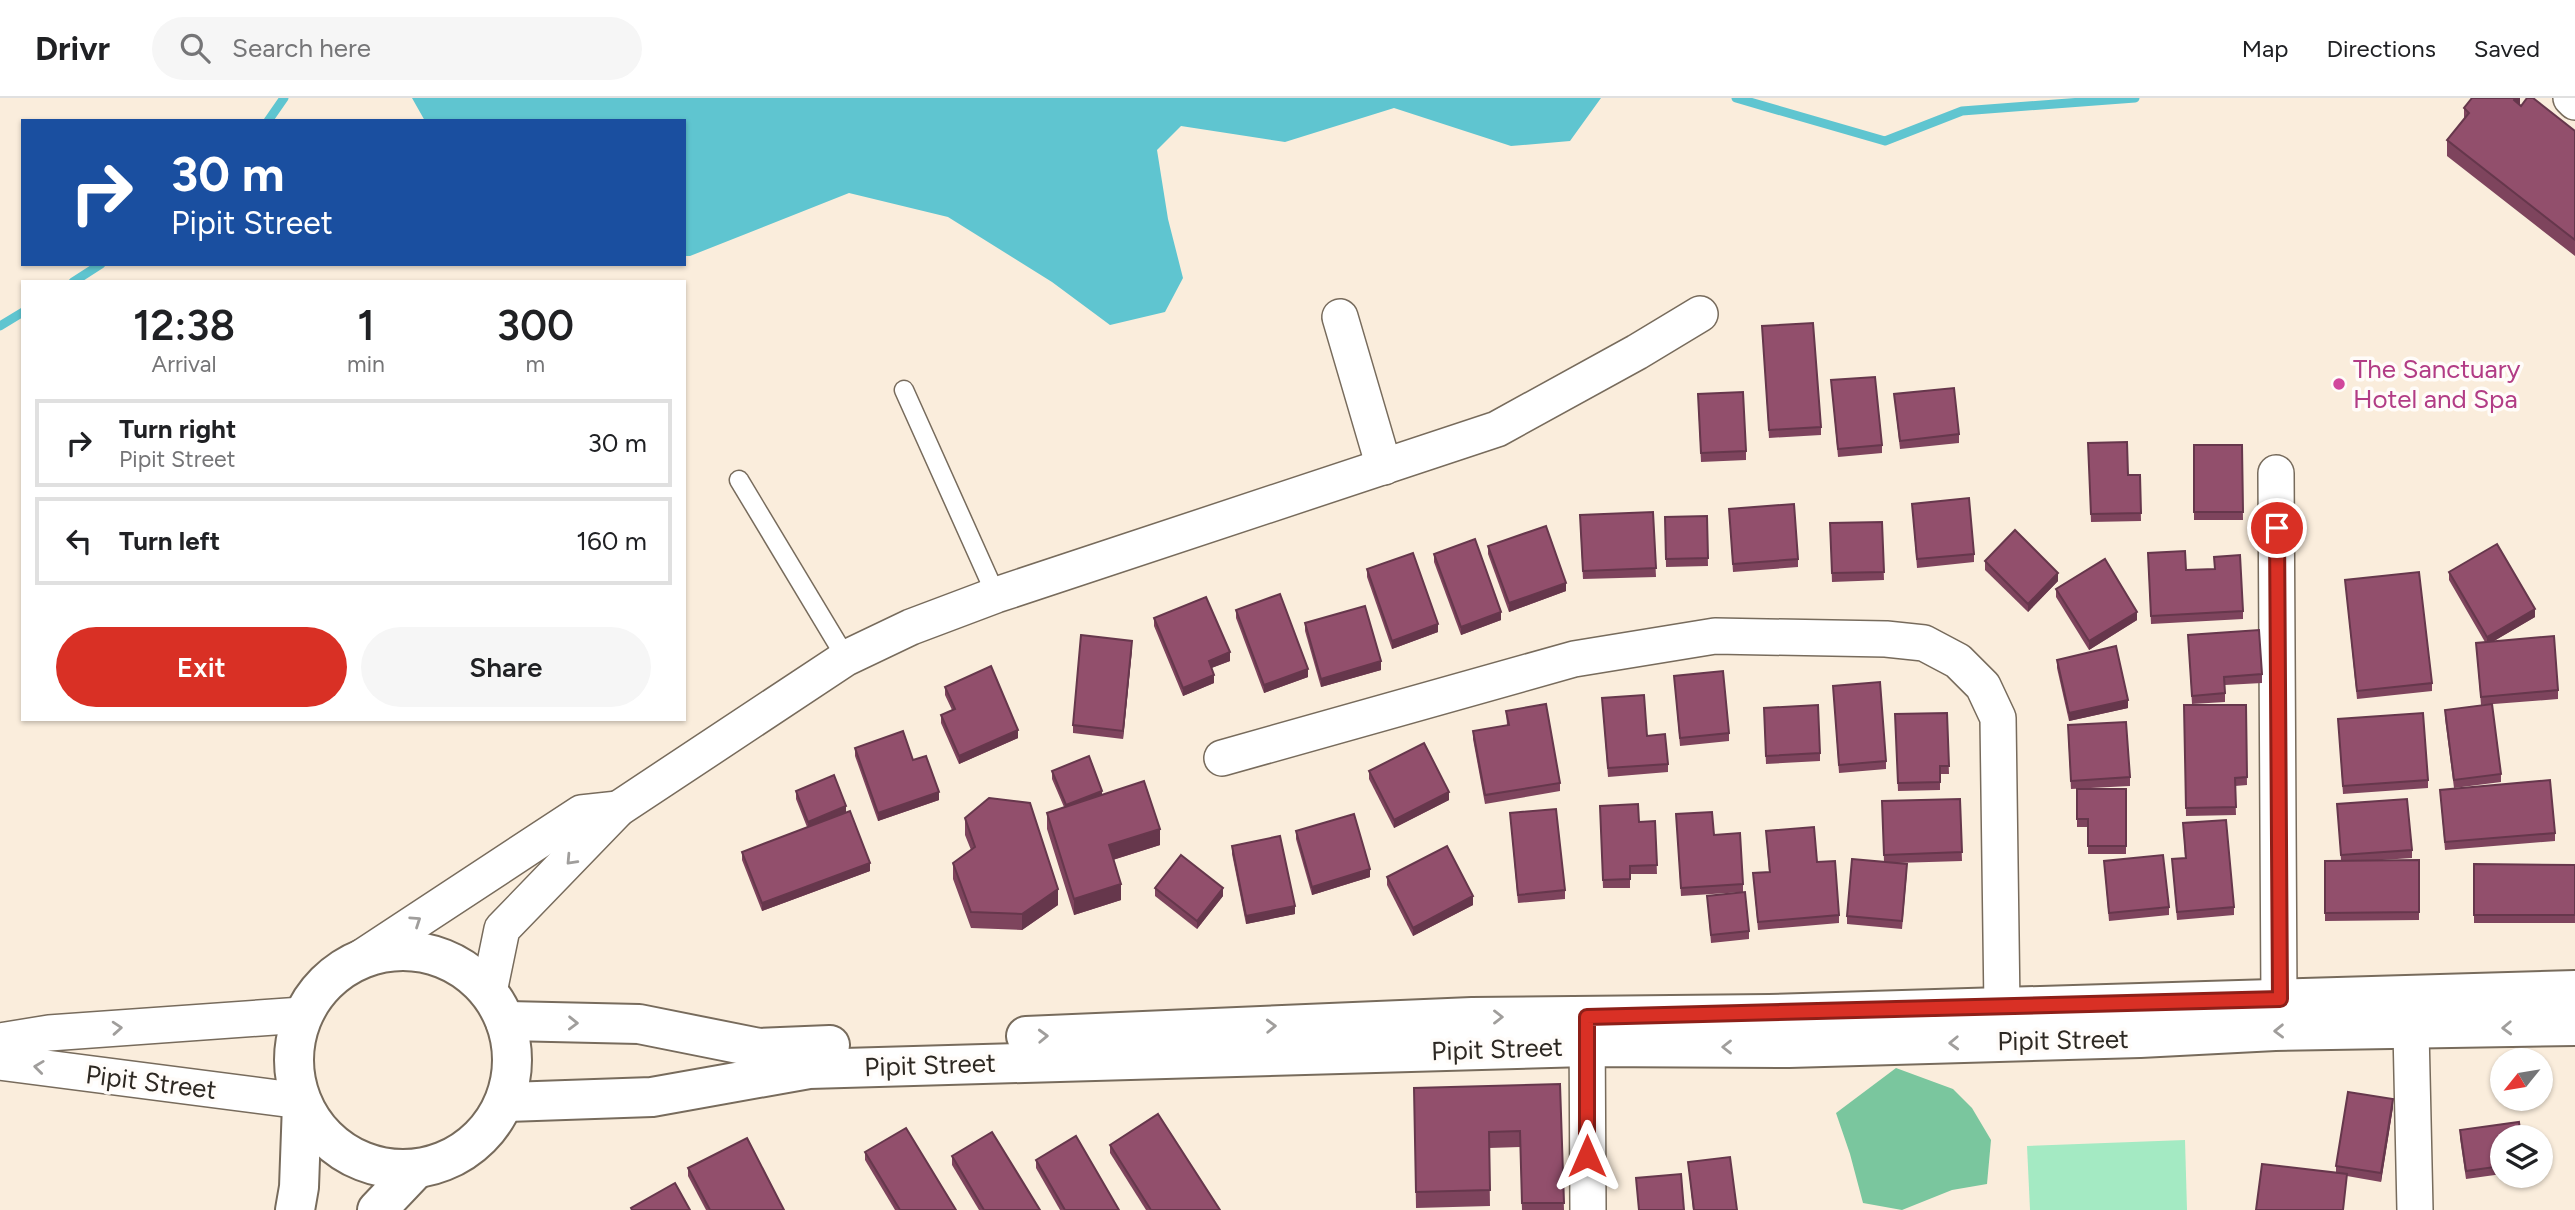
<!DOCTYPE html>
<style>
:root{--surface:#fff;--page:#f6f6f6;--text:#202124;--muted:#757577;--line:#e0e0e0;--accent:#d93025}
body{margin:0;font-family:Figtree,sans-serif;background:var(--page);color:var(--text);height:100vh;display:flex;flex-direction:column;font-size:26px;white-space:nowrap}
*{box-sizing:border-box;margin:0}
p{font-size:23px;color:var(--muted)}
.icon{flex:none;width:38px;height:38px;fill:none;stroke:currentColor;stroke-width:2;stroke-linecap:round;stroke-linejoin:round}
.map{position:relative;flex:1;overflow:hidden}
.sheet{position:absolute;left:21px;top:182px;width:665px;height:441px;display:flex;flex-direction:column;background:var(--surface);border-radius:0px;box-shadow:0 2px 5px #0004}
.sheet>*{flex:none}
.hud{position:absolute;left:21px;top:21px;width:665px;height:147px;border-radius:0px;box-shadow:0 2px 5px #0004;background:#1a4fa0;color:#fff;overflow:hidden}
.needle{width:46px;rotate:240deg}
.tools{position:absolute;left:2490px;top:950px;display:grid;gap:14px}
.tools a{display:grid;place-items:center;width:63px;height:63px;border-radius:50%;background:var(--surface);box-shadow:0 2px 5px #0004;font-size:35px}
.pin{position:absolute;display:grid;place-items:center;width:60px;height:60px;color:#fff;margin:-30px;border:4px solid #fff;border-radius:50%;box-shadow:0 2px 7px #0007}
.me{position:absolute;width:77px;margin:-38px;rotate:0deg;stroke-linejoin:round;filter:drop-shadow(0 0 5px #0008)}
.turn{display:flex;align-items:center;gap:24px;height:147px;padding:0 35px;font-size:32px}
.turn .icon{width:91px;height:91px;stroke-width:2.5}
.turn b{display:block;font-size:49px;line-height:60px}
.eta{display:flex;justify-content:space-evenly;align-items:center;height:119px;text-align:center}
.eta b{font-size:42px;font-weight:600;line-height:49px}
.action{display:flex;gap:14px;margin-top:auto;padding:14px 35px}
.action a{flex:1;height:80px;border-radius:42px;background:var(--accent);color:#fff;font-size:28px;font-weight:600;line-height:80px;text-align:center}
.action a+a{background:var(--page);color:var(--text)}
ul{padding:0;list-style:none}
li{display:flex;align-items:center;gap:21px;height:88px;margin:0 14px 10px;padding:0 21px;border:4px solid var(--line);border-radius:0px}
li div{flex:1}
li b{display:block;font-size:26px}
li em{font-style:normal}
header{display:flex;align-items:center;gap:42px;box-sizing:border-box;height:98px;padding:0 35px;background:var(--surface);border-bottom:2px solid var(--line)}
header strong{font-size:33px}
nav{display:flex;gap:38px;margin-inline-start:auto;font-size:24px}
.search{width:490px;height:63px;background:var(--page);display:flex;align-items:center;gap:18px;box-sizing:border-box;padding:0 24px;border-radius:38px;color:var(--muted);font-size:26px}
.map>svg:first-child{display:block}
.green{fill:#a4eac3}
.forest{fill:#7ac69e}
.water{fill:#5fc5d0}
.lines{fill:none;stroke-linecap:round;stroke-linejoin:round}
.stream{stroke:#5fc5d0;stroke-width:9}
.lane-casing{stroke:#776b5c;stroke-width:21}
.street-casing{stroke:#776b5c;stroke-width:38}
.secondary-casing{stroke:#776b5c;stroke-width:42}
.lane{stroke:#fff;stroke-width:18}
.street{stroke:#fff;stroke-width:35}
.secondary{stroke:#fff;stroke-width:38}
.wall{fill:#7e445d}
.shaded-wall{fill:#66374c}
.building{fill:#924f6c;stroke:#66374c;stroke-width:2}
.oneway{stroke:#a09e9c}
.route-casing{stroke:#8d1f18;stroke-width:18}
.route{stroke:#d93025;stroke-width:12}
.hotel-dot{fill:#d1479c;stroke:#fffcf9;stroke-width:2.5}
.labels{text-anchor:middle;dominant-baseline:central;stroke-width:7;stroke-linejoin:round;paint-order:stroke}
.hotel-label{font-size:26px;fill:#b23c85;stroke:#fffcf9;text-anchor:start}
.street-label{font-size:26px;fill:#2d2822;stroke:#fffcf9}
</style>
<header>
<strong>Drivr</strong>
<div class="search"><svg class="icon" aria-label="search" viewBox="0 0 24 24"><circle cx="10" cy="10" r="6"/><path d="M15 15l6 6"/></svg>Search here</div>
<nav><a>Map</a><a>Directions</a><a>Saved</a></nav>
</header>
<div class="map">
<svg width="2575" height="1112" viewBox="0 0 2575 1112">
<rect width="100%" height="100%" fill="#faeddc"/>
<path class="green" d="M2185 1042 2187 1112H2030L2027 1048Z"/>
<path class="forest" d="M1896 970 1953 991 1972 1010 1991 1042 1987 1086 1952 1092 1902 1112 1863 1105 1850 1056 1836 1015Z"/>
<path class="water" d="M412 0H1601L1570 43 1511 48 1394 10 1285 44 1181 28 1157 52 1168 121 1183 180 1165 214 1110 227 1052 184 948 119 849 95 690 158H684V23H425Z"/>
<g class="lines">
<g class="stream">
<path d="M1736 0 1885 43 1962 13 2135 0"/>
<path d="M268 23 284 0"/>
<path d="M73 184 101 166"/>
<path d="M0 228 23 214"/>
</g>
<defs>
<g id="lane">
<path d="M904 292 996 497"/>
<path d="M739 382 846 560"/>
</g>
<g id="street">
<path d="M2571 0 2575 4"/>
<path d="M1340 219 1384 369"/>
<path d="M2276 375 2279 901"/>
<path d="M1222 660 1574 561 1715 538 1886 541 1924 545 1958 563 1983 588 1998 620 2002 909"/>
<path d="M359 861 581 715 618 711"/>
<path d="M489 894 502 831 618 711 846 560 911 529 996 497 1497 331 1637 254 1700 216"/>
<path d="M1587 920 1588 1112"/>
<path d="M2411 932 2415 1112"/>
<path d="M0 943 49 935 302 917"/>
<path d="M0 964 301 1003"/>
</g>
<g id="secondary">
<circle cx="403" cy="962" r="109"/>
<path d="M505 923 639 926 759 950 830 947"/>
<path d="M1026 938 1472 919 1769 916 2575 892"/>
<path d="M505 1004 652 999 809 971 1586 949 1789 950 2140 940 2275 933 2575 928"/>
<path d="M295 1112 299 1089 302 1006"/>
<path d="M377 1112 415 1072"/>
</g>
</defs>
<use href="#lane" class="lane-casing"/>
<use href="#street" class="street-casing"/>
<use href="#secondary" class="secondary-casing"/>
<use href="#lane" class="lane"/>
<use href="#street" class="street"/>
<use href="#secondary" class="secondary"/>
</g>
<g class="wall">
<path d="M2520 0V7L2575 33V158L2447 58V42L2464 21V10Z"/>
<path d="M1762 228 1821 329V337L1769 340Z"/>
<path d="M1831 282 1882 347V355L1838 359Z"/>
<path d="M1894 296 1959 336V345L1900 351Z"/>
<path d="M1698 304 1746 353V362L1701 364Z"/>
<path d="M2088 345 2128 377H2140L2141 423 2091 424Z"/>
<path d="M2194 347H2242L2243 422H2194Z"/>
<path d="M1912 406 1974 456V464L1917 470Z"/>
<path d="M1729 411 1798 461V469L1733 474Z"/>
<path d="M1653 414 1656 479 1583 481 1580 425Z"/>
<path d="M1707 418 1708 468 1666 469 1665 419Z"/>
<path d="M1882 424 1884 482 1832 484 1830 425Z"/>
<path d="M1488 448 1566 493 1509 514 1488 456Z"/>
<path d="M1434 456 1501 522 1461 537 1434 464Z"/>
<path d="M2214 459 2243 513V521L2151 526 2148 463 2186 472 2214 471Z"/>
<path d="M1985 463 2058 483 2028 514 1985 472Z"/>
<path d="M1367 471 1438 534 1392 551 1367 479Z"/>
<path d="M2449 474 2535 519 2494 543 2558 592V601L2481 607 2476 545 2485 544 2449 482Z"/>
<path d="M2345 482 2432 585V593L2357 601Z"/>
<path d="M2056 491 2137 522 2089 552 2056 499Z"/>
<path d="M1236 512 1308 579 1264 595 1236 520Z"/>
<path d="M1154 520 1230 563 1211 570 1214 585 1183 598 1154 528Z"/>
<path d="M1305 525 1381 572 1321 589 1305 533Z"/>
<path d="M2188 537 2262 576V585L2225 587V604L2192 606Z"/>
<path d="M1132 551 1123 641 1073 635V627Z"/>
<path d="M2057 562 2128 610 2069 623 2057 570Z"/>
<path d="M1674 578 1729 635V643L1680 648Z"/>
<path d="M1833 588 1886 663V671L1839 675Z"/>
<path d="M945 589 1018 640 959 666 941 625V617L952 612 945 597Z"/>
<path d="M1602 600 1647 638 1668 666V674L1608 679Z"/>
<path d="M2184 607H2246L2247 687 2235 688 2236 717 2186 718Z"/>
<path d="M2445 612 2501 676V684L2454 690 2445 620Z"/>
<path d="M1506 613 1560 685V693L1485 706 1473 641V633L1507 627Z"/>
<path d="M1947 615 1949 676H1940V692L1898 693 1895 616Z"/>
<path d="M1764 618 1820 655V663L1766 666Z"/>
<path d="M2338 621 2428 682V690L2343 696Z"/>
<path d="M2068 635 2130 679V688L2071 691Z"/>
<path d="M855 650 913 662 939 702 878 723 855 658Z"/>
<path d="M1052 673 1102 697 1160 747 1113 762 1121 802 1074 817 1047 731V715L1064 709 1052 681Z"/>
<path d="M1369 673 1449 702 1394 730 1369 681Z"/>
<path d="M2077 691H2126V756H2088V729H2077Z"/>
<path d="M2440 692 2555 735V743L2445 752Z"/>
<path d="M796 693 846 714 870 773 762 813 742 762V754L807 729 796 701Z"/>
<path d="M1960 701 1962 763 1896 765 1907 774 1902 831 1847 826V818L1884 764 1882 703Z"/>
<path d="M2337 706 2412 752V760L2382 762H2419V822L2325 823V763L2341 762Z"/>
<path d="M1600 708 1639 724 1655 723 1657 776H1630V790H1603Z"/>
<path d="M1510 715 1565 792V801L1518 805Z"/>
<path d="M1676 716 1714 737 1743 786V794L1681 798Z"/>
<path d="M965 720 1058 807 1022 832 971 830 953 781V765L971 752 965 737Z"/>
<path d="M2183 725 2234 809V817L2177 822 2172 761 2185 760Z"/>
<path d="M1296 733 1370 779 1312 797 1296 741Z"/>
<path d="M1766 733 1839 817V825L1758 832 1753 775 1769 774Z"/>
<path d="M1232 748 1295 816 1246 826 1232 756Z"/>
<path d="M2104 763 2169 809V817L2109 823Z"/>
<path d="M2474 766 2575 767V825H2474Z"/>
<path d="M1387 779 1473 807 1413 838 1387 787Z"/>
<path d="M1155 790 1223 798 1197 831 1155 798Z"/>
<path d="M1707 798 1749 833V841L1711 845Z"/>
<path d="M1560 986 1564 1112H1522L1520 1049 1489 1050 1490 1108 1416 1110 1414 990Z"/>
<path d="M2393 1009 2381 1084 2347 1078V1084L2336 1074V1068Z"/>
<path d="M2460 1032 2502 1040V1076L2466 1081 2460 1040Z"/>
<path d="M1110 1047 1220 1112H1146L1110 1055Z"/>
<path d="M865 1054 956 1112H895L865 1062Z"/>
<path d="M952 1058 1040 1112H979L952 1067Z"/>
<path d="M1036 1062 1119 1112H1060L1036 1070Z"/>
<path d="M1688 1064 1737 1112H1693Z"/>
<path d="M688 1070 784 1112H706L688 1078Z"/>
</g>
<g class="shaded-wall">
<path d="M2515 0H2520V10L2514 2Z"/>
<path d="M2058 475V483L2028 514V506Z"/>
<path d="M1566 485V493L1509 514V505Z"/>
<path d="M2535 511V519L2487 547V539Z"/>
<path d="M1501 514V522L1461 537V529Z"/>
<path d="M2137 514V522L2089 552V543Z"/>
<path d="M1438 526V534L1392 551V543Z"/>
<path d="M1132 543V551L1123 641V633Z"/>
<path d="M1230 554V563L1209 571V563Z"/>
<path d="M1381 563V572L1321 589V581Z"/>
<path d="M1308 571V579L1264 595V587Z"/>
<path d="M1214 577V585L1183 598V590Z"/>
<path d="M2128 602V610L2069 623V615Z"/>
<path d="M1018 632V640L959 666V658Z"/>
<path d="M1102 693V701L1066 715V707Z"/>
<path d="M939 694V702L878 723V715Z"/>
<path d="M1449 694V702L1394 730V722Z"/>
<path d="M846 708V716L808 732V724Z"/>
<path d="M1160 731V747L1109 763V747Z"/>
<path d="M870 765V773L762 813V805Z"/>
<path d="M1370 771V779L1312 797V789Z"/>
<path d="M1121 786V802L1074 817V801Z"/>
<path d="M1223 790V798L1197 831V823Z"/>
<path d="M1058 791V807L1022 832V816Z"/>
<path d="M1473 798V807L1413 838V830Z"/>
<path d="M1295 808V816L1246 826V818Z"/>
<path d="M2393 1001V1009L2381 1084V1075Z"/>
</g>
<g class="building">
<path d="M2472 0H2515L2514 2 2521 8 2527 0H2533L2575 33V142L2447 42 2469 15 2464 10Z"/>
<path d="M1813 225 1821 329 1769 332 1762 228Z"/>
<path d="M1875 279 1882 347 1838 351 1831 282Z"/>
<path d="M1954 290 1959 336 1900 343 1894 296Z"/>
<path d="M1743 294 1746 353 1701 355 1698 296Z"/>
<path d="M2127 344 2128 377H2140L2141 415 2091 416 2088 345Z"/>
<path d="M2194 347H2242L2243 414H2194Z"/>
<path d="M1969 400 1974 456 1917 461 1912 406Z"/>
<path d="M1794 406 1798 461 1733 466 1729 411Z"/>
<path d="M1653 414 1656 470 1583 473 1580 417Z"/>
<path d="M1707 418 1708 460 1666 461 1665 419Z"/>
<path d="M1882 424 1884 474 1832 475 1830 425Z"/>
<path d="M1546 428 1566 485 1509 505 1488 448Z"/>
<path d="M2015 432 2058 475 2028 506 1985 463Z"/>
<path d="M1475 441 1501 514 1461 529 1434 456Z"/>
<path d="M2497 446 2535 511 2487 539 2449 474Z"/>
<path d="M2185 453 2186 472 2215 471 2214 459 2240 457 2243 513 2151 518 2148 455Z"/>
<path d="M1413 455 1438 526 1392 543 1367 471Z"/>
<path d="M2105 461 2137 514 2089 543 2056 491Z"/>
<path d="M2419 474 2432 585 2357 593 2345 482Z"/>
<path d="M1280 496 1308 571 1264 587 1236 512Z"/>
<path d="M1206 499 1230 554 1209 563 1214 577 1183 590 1154 520Z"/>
<path d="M1365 508 1381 563 1321 581 1305 525Z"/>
<path d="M2259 532 2262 576 2224 579 2225 595 2192 598 2188 537Z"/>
<path d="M1081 537 1132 543 1123 633 1073 627Z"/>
<path d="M2554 538 2558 592 2481 599 2476 545Z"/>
<path d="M2116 548 2128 602 2069 615 2057 562Z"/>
<path d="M991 568 1018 632 959 658 941 617 955 611 945 589Z"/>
<path d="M1723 573 1729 635 1680 640 1674 578Z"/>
<path d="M1880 584 1886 663 1839 667 1833 588Z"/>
<path d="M1644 597 1647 638 1665 636 1668 666 1608 670 1602 600Z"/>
<path d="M1546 606 1560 685 1485 697 1473 633 1509 627 1506 613Z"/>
<path d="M2492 606 2501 676 2454 682 2445 612Z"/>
<path d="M1818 607 1820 655 1766 658 1764 610Z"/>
<path d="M2184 607H2246L2247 679 2235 680 2236 709 2186 710Z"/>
<path d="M1947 615 1949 668H1940V684L1898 685 1895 616Z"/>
<path d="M2423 615 2428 682 2343 688 2338 621Z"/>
<path d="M2126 624 2130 679 2071 683 2068 627Z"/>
<path d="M903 633 913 662 926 658 939 694 878 715 855 650Z"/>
<path d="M1424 645 1449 694 1394 722 1369 673Z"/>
<path d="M1089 658 1102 693 1066 707 1052 673Z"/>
<path d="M834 677 846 708 808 724 796 693Z"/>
<path d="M2550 682 2555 735 2445 744 2440 692Z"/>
<path d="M1144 683 1160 731 1109 747 1121 786 1074 801 1047 715Z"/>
<path d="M2077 691H2126V748H2088V721H2077Z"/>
<path d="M989 700 1030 705 1058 791 1022 816 971 814 953 765 975 749 965 720Z"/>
<path d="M1960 701 1962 754 1884 757 1882 703Z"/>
<path d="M2407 701 2412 752 2341 757 2337 706Z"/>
<path d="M1638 706 1639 724 1655 723 1657 767 1630 768V781L1603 782 1600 708Z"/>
<path d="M1556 711 1565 792 1518 797 1510 715Z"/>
<path d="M850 713 870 765 762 805 742 754Z"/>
<path d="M1712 714 1714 737 1740 735 1743 786 1681 790 1676 716Z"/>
<path d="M1354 716 1370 771 1312 789 1296 733Z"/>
<path d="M2226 722 2234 809 2177 814 2172 761 2186 760 2183 725Z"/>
<path d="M1814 729 1817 764 1835 763 1839 817 1758 824 1753 775 1770 774 1766 733Z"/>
<path d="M1280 738 1295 808 1246 818 1232 748Z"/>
<path d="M1447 748 1473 798 1413 830 1387 779Z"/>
<path d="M1181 757 1223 790 1197 823 1155 790Z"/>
<path d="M2163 757 2169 809 2109 815 2104 763Z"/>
<path d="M1852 761 1907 766 1902 823 1847 818Z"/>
<path d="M2419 762V814L2325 815V763Z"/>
<path d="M2474 766 2575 767V817H2474Z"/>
<path d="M1745 794 1749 833 1711 837 1707 798Z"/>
<path d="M1560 986 1564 1105H1522L1520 1033 1489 1034 1490 1092 1416 1094 1414 990Z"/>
<path d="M2348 994 2393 1001 2381 1075 2336 1068Z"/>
<path d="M1158 1016 1220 1112H1151L1110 1047Z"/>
<path d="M2519 1024 2521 1040H2502V1068L2466 1073 2460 1032Z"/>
<path d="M906 1030 956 1112H900L865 1054Z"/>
<path d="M992 1034 1040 1112H984L952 1058Z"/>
<path d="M1076 1038 1119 1112H1065L1036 1062Z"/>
<path d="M747 1040 784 1112H710L688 1070Z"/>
<path d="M1730 1059 1737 1112H1694L1688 1064Z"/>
<path d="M2262 1066 2347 1076 2343 1112H2256Z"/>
<path d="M1681 1076 1684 1112H1639L1636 1080Z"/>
<path d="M675 1085 690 1112H632L631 1110Z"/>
</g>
<defs><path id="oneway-chevron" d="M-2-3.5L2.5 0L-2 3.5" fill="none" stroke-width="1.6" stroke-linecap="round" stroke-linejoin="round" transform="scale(1.75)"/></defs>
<g class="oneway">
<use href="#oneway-chevron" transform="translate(571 762) rotate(133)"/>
<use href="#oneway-chevron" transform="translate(416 823) rotate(-34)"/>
<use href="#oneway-chevron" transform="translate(1498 919)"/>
<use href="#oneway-chevron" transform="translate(573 925) rotate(1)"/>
<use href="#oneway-chevron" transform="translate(1271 928) rotate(-2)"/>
<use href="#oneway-chevron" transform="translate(117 930) rotate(-4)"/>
<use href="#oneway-chevron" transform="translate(2507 930) rotate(178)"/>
<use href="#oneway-chevron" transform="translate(2279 933) rotate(179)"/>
<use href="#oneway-chevron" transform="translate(1043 938) rotate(-2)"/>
<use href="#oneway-chevron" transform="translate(1954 945) rotate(178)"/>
<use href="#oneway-chevron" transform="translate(1727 949) rotate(-180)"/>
<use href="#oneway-chevron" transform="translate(39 969) rotate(-173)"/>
</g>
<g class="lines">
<defs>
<path id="route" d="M1587 1058V919L2280 901 2277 430"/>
</defs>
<use href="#route" class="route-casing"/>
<use href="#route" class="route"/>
</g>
<circle class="hotel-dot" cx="2339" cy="286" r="7"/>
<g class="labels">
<g class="hotel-label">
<text x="2353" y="271">The Sanctuary<tspan x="2353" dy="30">Hotel and Spa</tspan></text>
</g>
<g class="street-label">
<text transform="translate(2063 942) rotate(-1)">Pipit Street</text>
<text transform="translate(1497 951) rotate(-2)">Pipit Street</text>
<text transform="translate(930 967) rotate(-2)">Pipit Street</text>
<text transform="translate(151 984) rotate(7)">Pipit Street</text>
</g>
</g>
</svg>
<div class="tools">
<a><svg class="needle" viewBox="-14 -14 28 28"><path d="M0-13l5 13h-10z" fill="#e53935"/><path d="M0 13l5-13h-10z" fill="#757577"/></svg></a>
<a><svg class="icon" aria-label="layers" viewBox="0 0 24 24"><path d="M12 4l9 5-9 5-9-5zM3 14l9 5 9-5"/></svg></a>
</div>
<div class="pin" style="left:2277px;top:430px;background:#d93025"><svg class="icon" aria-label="arrive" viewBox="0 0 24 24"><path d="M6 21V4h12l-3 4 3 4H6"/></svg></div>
<svg class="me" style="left:1587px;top:1058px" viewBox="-20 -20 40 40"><path d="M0-17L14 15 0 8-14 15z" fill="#d93025" stroke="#fff" stroke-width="4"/></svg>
<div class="hud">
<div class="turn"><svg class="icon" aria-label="right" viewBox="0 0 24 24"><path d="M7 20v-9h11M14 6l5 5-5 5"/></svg><div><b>30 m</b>Pipit Street</div></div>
</div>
<section class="sheet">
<div class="eta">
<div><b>12:38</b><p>Arrival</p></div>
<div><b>1</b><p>min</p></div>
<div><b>300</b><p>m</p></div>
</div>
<ul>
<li><svg class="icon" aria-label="right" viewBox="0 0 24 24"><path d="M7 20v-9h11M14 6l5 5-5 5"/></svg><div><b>Turn right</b><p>Pipit Street</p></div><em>30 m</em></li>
<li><svg class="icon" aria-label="left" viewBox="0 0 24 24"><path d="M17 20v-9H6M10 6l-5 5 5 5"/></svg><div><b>Turn left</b></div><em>160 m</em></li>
</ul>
<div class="action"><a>Exit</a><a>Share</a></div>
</section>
</div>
